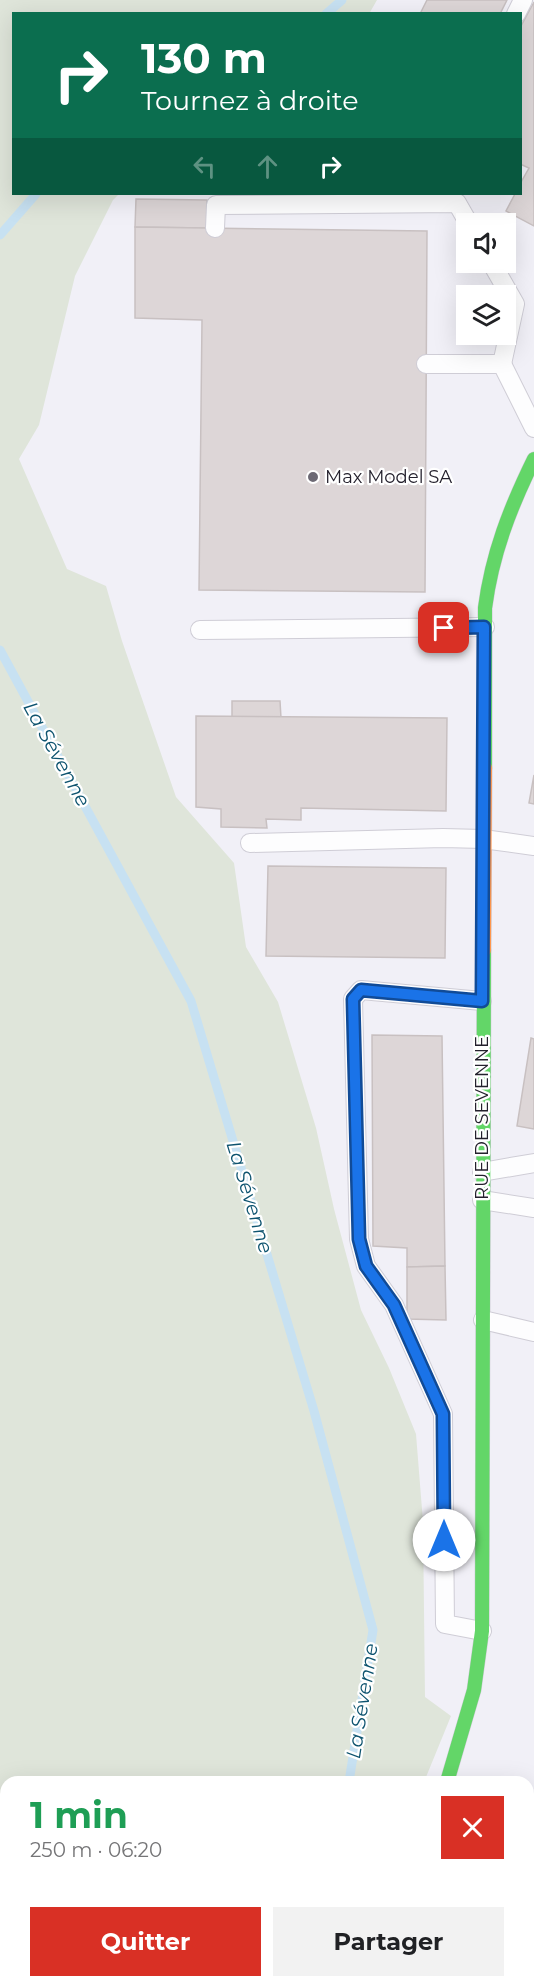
<!DOCTYPE html>
<html lang="fr">
<meta charset="utf-8">
<style>
:root{--surface:#fff;--page:#f2f2f2;--text:#202124;--muted:#757577;--accent:#d93025}
body{margin:0;font-family:Montserrat,sans-serif;background:var(--page);color:var(--text);height:100vh;display:flex;flex-direction:column;font-size:22px;white-space:nowrap}
*{box-sizing:border-box;margin:0}
p{font-size:20px;color:var(--muted)}
.icon{flex:none;width:33px;height:33px;fill:none;stroke:currentColor;stroke-width:2;stroke-linecap:round;stroke-linejoin:round}
.map{position:relative;flex:1;overflow:hidden}
.drawer{position:absolute;left:0px;top:1776px;width:534px;height:212px;display:flex;flex-direction:column;background:var(--surface);border-radius:18px 18px 0 0;box-shadow:0 6px 24px #0002}
.drawer>*{flex:none}
.guide{position:absolute;left:12px;top:12px;width:510px;height:183px;border-radius:0px;box-shadow:0 6px 24px #0002;background:#0b6e4f;color:#fff;overflow:hidden}
.controls{position:absolute;left:456px;top:213px;display:grid;gap:12px}
.controls a{display:grid;place-items:center;width:60px;height:60px;border-radius:0px;background:var(--surface);box-shadow:0 6px 24px #0002;font-size:30px}
.pin{position:absolute;display:grid;place-items:center;width:51px;height:51px;color:#fff;margin:-26px;border-radius:12px;box-shadow:0 3px 9px #0006}
.me{position:absolute;width:66px;margin:-33px;rotate:0deg;stroke-linejoin:round;filter:drop-shadow(0 0 4px #0008)}
.turn{display:flex;align-items:center;gap:21px;height:126px;padding:0 30px;font-size:27px}
.turn .icon{width:78px;height:78px;stroke-width:2.5}
.turn b{display:block;font-size:42px;line-height:51px}
.lanes{display:flex;align-items:center;height:57px;padding:0 30px;background:#0003;justify-content:center;gap:30px;direction:ltr}
.lanes .off{opacity:.35}
.round{display:grid;place-items:center;flex:none;width:63px;height:63px;border-radius:0px;background:var(--page)}
.headline{display:flex;align-items:center;justify-content:space-between;height:102px;padding:0 30px}
h1{font-size:36px;font-weight:700;line-height:45px;color:#1e9e55}
.primary-button{display:flex;gap:12px;margin-top:auto;padding:12px 30px}
.primary-button a{flex:1;height:69px;border-radius:0px;background:var(--accent);color:#fff;font-size:24px;font-weight:700;line-height:69px;text-align:center}
.primary-button a+a{background:var(--page);color:var(--text)}
.map>svg:first-child{display:block}
.green{fill:#dfe5da}
.lines{fill:none;stroke-linecap:round;stroke-linejoin:round}
.stream{stroke:#c7e1f2;stroke-width:9}
.building{fill:#ddd6d7;stroke:#c8c0c1;stroke-width:1.5}
.lane-casing{stroke:#cfcdd6;stroke-width:20}
.street-casing{stroke:#cfcdd6;stroke-width:34}
.fast-casing{stroke:#cfcdd6;stroke-width:15}
.slow-casing{stroke:#cfcdd6;stroke-width:15}
.lane{stroke:#fdfdfe;stroke-width:18}
.street{stroke:#fdfdfe;stroke-width:33}
.fast{stroke:#63d668;stroke-width:14}
.slow{stroke:#ff974d;stroke-width:14}
.route-casing{stroke:#114b97;stroke-width:15}
.route{stroke:#1a73e8;stroke-width:10}
.poi-dot{fill:#6c6974;stroke:#fff;stroke-width:2}
.labels{text-anchor:middle;dominant-baseline:central;stroke-width:4.5;stroke-linejoin:round;paint-order:stroke}
.poi-label{font-size:18px;fill:#24212d;stroke:#fff;text-anchor:start}
.street-label{font-size:18px;fill:#24212d;stroke:#fff}
.water-label{font-size:20px;font-style:italic;fill:#0d536f;stroke:#fff}
</style>
<div class="map">
<svg width="534" height="1987" viewBox="0 0 534 1987">
<rect width="100%" height="100%" fill="#f1f0f7"/>
<path class="green" d="M0 0H377L369 14H14V194H119L113 200 75 276 39 425 19 459 67 569 106 586 122 641 176 797 234 863 246 947 278 1002 316 1128 334 1209 361 1310 389 1368 416 1434 423 1522 425 1697 451 1716 424 1782H6V1982H316L313 1987H0Z"/>
<g class="lines">
<g class="stream">
<path d="M326 14 342 0"/>
<path d="M0 235 36 194"/>
<path d="M0 650 191 1001 314 1411 373 1630 349 1782"/>
<path d="M276 1987 278 1982"/>
</g>
</g>
<g class="building">
<path d="M427 0H507L500 14H420Z"/>
<path d="M534 2V226L506 211 515 194H520V184L529 168 520 164V28Z"/>
<path d="M136 199 207 200V228L135 227Z"/>
<path d="M135 227 427 231 425 592 199 590 202 320 135 318Z"/>
<path d="M232 701H280L281 718 232 717Z"/>
<path d="M196 716 447 718 446 811 301 808V820L266 819 267 828 221 827V809L196 807Z"/>
<path d="M534 775V804L529 803Z"/>
<path d="M268 866 446 868 445 958 266 956Z"/>
<path d="M372 1035 442 1036 445 1266 407 1267V1248L373 1246Z"/>
<path d="M531 1038 534 1039V1129L517 1126Z"/>
<path d="M445 1266 446 1320 407 1319V1267Z"/>
<path d="M528 1935 534 1936V1987H446L447 1982H528Z"/>
</g>
<g class="lines">
<defs>
<g id="lane">
<path d="M516 14 523 0"/>
<path d="M215 228 216 205 457 203 469 224"/>
<path d="M491 262 515 304 502 364"/>
<path d="M426 364H502L534 428"/>
<path d="M200 630 485 627"/>
<path d="M250 843 443 838 483 839 534 846"/>
<path d="M482 1172 534 1163"/>
<path d="M482 1200 534 1208"/>
<path d="M483 1320 534 1332"/>
<path d="M482 1631 445 1624 443 1414 394 1305 366 1266 359 1239 353 999 361 990 482 1001"/>
</g>
<path id="street" d="M339 1987 342 1982"/>
<g id="fast">
<path d="M485 768V608C492 554 510 508 534 459"/>
<path d="M447 1782 474 1690 482 1631 484 950"/>
</g>
<path id="slow" d="M484 950 485 768"/>
</defs>
<use href="#lane" class="lane-casing"/>
<use href="#street" class="street-casing"/>
<use href="#fast" class="fast-casing"/>
<use href="#slow" class="slow-casing"/>
<use href="#lane" class="lane"/>
<use href="#street" class="street"/>
<use href="#fast" class="fast"/>
<use href="#slow" class="slow"/>
</g>
<g class="lines">
<defs>
<path id="route" d="M444 1540 443 1414 394 1305 366 1266 359 1239 353 999 361 990 482 1001 484 627 444 628"/>
</defs>
<use href="#route" class="route-casing"/>
<use href="#route" class="route"/>
</g>
<circle class="poi-dot" cx="313" cy="477" r="6"/>
<g class="labels">
<g class="poi-label">
<text x="325" y="477">Max Model SA</text>
</g>
<g class="street-label">
<text transform="translate(482 1118) rotate(-90)">RUE DE SEVENNE</text>
</g>
<g class="water-label">
<text transform="translate(57 754) rotate(61)">La Sévenne</text>
<text transform="translate(250 1197) rotate(73)">La Sévenne</text>
<text transform="translate(362 1701) rotate(-81)">La Sévenne</text>
</g>
</g>
</svg>
<div class="controls">
<a><svg class="icon" aria-label="sound" viewBox="0 0 24 24"><path d="M4 9h4l5-4v14l-5-4H4zM17 9q2 3 0 6"/></svg></a>
<a><svg class="icon" aria-label="layers" viewBox="0 0 24 24"><path d="M12 4l9 5-9 5-9-5zM3 14l9 5 9-5"/></svg></a>
</div>
<div class="pin" style="left:444px;top:628px;background:#d93025"><svg class="icon" aria-label="arrive" viewBox="0 0 24 24"><path d="M6 21V4h12l-3 4 3 4H6"/></svg></div>
<svg class="me" style="left:444px;top:1540px" viewBox="-20 -20 40 40"><circle r="19" fill="#fff"/><path d="M0-13L10 11 0 6-10 11z" fill="#1a73e8"/></svg>
<div class="guide">
<div class="turn"><svg class="icon" aria-label="right" viewBox="0 0 24 24"><path d="M7 20v-9h11M14 6l5 5-5 5"/></svg><div><b>130 m</b>Tournez à droite</div></div>
<div class="lanes"><svg class="icon off" aria-label="left" viewBox="0 0 24 24"><path d="M17 20v-9H6M10 6l-5 5 5 5"/></svg><svg class="icon off" aria-label="ahead" viewBox="0 0 24 24"><path d="M12 20V5M6 11l6-6 6 6"/></svg><svg class="icon" aria-label="right" viewBox="0 0 24 24"><path d="M7 20v-9h11M14 6l5 5-5 5"/></svg></div>
</div>
<section class="drawer">
<div class="headline"><div><h1>1 min</h1><p>250 m · 06:20</p></div><a class="round" style="background:#d93025;color:#fff"><svg class="icon" aria-label="close" viewBox="0 0 24 24"><path d="M6 6l12 12M18 6L6 18"/></svg></a></div>
<div class="primary-button"><a>Quitter</a><a>Partager</a></div>
</section>
</div>
